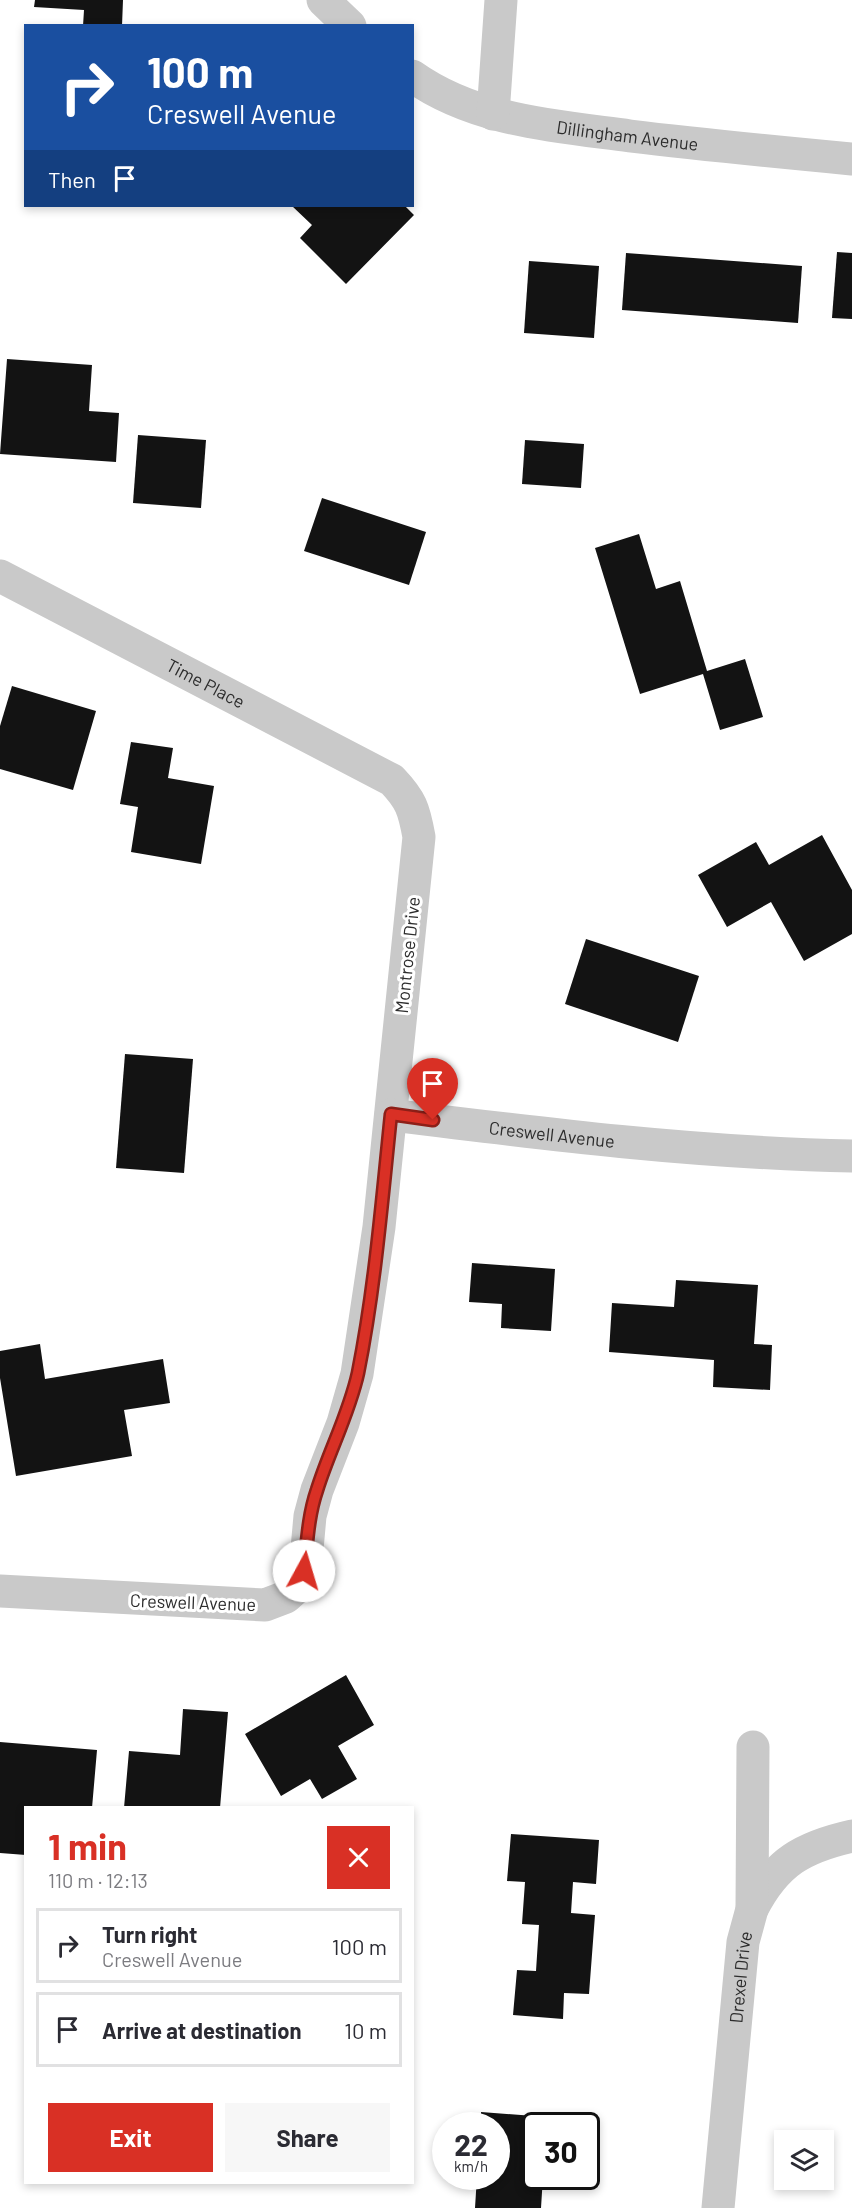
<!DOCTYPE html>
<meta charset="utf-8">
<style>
:root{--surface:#fff;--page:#f7f7f7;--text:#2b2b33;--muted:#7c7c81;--line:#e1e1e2;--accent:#d93025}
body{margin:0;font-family:Barlow,sans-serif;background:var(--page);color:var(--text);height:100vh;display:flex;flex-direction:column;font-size:22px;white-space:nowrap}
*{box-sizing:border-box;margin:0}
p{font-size:20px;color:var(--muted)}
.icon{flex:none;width:33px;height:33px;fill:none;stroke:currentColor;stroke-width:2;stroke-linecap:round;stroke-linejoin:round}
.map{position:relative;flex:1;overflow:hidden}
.panel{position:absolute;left:24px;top:1806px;width:390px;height:378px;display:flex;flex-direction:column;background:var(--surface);border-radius:0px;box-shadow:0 3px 9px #0003}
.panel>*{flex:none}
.guide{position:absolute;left:24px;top:24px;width:390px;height:183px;border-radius:0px;box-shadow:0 3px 9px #0003;background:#1a4fa0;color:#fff;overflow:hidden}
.tools{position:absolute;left:774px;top:2130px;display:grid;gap:12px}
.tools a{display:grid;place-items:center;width:60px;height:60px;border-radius:0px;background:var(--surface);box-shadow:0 3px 9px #0003;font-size:30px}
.speed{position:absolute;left:432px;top:2112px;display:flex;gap:12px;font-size:30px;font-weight:700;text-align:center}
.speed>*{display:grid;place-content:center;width:78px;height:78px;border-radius:50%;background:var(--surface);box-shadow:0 3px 9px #0003;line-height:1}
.speed small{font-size:15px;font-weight:400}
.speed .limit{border:3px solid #111;border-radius:9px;background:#fff;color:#111}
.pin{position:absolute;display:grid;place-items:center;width:51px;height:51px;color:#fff;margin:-62px -26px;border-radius:50% 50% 50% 0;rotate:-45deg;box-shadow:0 0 6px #0007}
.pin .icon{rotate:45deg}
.me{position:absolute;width:66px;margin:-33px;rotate:6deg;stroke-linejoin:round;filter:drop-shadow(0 0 4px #0008)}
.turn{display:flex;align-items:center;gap:21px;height:126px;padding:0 24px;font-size:27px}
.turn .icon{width:78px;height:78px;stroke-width:2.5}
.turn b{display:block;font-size:42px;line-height:51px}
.then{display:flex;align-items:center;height:57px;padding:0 24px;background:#0003;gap:12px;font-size:22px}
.round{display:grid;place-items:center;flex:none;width:63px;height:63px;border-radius:0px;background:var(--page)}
.overview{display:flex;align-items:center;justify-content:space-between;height:102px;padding:0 24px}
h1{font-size:36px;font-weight:700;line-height:45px;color:var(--accent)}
.action{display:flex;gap:12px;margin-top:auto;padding:12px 24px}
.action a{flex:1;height:69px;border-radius:0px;background:var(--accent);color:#fff;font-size:24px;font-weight:700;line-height:69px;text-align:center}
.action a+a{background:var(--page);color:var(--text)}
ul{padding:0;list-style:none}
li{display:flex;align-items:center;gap:18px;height:75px;margin:0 12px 9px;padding:0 12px;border:3px solid var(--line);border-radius:0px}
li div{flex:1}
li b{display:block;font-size:22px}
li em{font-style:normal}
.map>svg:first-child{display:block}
.building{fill:#131313}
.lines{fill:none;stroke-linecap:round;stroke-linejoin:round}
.minor{stroke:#c9c9c9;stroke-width:33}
.route-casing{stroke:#8d1f18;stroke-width:15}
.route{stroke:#d93025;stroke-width:10}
.labels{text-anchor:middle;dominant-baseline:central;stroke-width:6;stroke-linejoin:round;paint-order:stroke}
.street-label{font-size:18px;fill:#2c2c2c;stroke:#fff}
</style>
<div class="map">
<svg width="852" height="2208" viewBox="0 0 852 2208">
<rect width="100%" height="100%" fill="#fff"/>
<g class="building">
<path d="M35 0H123L122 26H83L84 10 34 7Z"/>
<path d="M292 206H405L414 215 346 284 300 238 312 225Z"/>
<path d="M837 252 852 253V319L832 318Z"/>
<path d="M626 253 802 266 798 323 622 310Z"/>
<path d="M529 261 599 266 594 338 524 333Z"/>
<path d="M7 359 92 365 89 411 119 413 116 462 0 454Z"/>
<path d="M138 435 206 440 201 508 133 503Z"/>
<path d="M525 440 584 444 581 488 522 484Z"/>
<path d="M322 498 426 532 409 585 304 551Z"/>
<path d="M639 534 656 589 680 581 707 671 745 659 763 717 720 730 703 674 640 694 595 548Z"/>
<path d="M12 686 96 711 73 790 0 769V726Z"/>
<path d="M131 742 173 748 168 778 214 786 201 864 131 852 138 807 120 804Z"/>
<path d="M822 835 852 890V934L804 961 771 902 727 927 698 875 756 842 769 865Z"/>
<path d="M586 939 699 976 678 1042 565 1004Z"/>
<path d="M125 1054 193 1059 184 1173 116 1168Z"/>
<path d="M472 1263 555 1269 551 1331 501 1328 502 1304 469 1302Z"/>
<path d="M676 1280 758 1285 754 1344 772 1345 770 1390 713 1387 714 1360 609 1352 612 1303 674 1307Z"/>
<path d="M40 1344 45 1379 163 1359 170 1403 124 1410 132 1456 16 1476 0 1378V1351Z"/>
<path d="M346 1675 374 1725 338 1746 357 1779 322 1799 310 1779 281 1796 245 1734Z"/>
<path d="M183 1709 228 1712 220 1808H124L129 1751 180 1755Z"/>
<path d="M0 1742 97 1750 92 1808H26V1855L0 1853Z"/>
<path d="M511 1834 599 1840 596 1884 573 1882 571 1913 595 1915 589 1994 564 1993 563 2019 513 2015 517 1970 536 1971 539 1925 522 1924 525 1882 507 1881Z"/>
<path d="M481 2112 547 2117V2126H536V2176H543L541 2208H475L477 2176H496V2126H481Z"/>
</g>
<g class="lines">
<g class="minor">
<path d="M323 0 350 26"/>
<path id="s1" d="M412 76C475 121 556 126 630 136 704 145 778 152 852 159"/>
<path d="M493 114 501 0"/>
<path id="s2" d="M0 576 392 780C411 800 414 809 419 837L379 1227 357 1374 343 1423 317 1490 310 1516 305 1571 295 1589 286 1597 265 1605 0 1591"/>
<path id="s3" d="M391 1115C544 1134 697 1153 852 1156"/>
<path d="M752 1909C776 1862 803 1847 852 1836"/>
<path id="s4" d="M718 2208 743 1942 752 1909 753 1747"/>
</g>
</g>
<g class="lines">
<defs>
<path id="route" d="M304 1571C307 1544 308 1516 317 1490 329 1451 349 1414 358 1373 375 1288 382 1200 391 1114L433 1120"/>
</defs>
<use href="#route" class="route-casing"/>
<use href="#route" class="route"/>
</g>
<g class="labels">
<g class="street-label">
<text stroke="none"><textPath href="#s1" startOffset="226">Dillingham Avenue</textPath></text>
<text stroke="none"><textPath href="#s2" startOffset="232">Time Place</textPath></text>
<text transform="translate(407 955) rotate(-84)">Montrose Drive</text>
<text stroke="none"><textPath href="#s3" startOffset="162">Creswell Avenue</textPath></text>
<text transform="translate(193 1602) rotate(2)">Creswell Avenue</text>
<text stroke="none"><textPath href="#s4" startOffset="232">Drexel Drive</textPath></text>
</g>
</g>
</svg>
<div class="tools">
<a><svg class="icon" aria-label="layers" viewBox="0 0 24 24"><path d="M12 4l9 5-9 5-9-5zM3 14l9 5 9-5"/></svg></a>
</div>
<div class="speed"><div>22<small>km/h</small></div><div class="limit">30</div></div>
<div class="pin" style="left:433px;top:1120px;background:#d93025"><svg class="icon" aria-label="arrive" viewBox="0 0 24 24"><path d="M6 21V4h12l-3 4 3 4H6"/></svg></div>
<svg class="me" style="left:304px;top:1571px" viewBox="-20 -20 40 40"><circle r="19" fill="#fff"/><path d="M0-13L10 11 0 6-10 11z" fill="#d93025"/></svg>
<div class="guide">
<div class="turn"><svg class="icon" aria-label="right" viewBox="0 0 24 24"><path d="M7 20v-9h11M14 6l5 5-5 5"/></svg><div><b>100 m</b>Creswell Avenue</div></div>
<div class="then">Then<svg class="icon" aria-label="arrive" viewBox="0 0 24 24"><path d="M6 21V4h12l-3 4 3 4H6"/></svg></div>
</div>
<section class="panel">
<div class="overview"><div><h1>1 min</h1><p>110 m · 12:13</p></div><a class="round" style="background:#d93025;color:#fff"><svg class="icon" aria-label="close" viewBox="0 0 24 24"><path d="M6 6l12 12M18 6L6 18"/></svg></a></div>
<ul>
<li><svg class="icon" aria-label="right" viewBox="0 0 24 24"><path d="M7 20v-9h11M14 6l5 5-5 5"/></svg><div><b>Turn right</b><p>Creswell Avenue</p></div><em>100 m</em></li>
<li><svg class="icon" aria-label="arrive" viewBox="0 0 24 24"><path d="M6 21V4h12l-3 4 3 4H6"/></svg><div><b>Arrive at destination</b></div><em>10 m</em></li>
</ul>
<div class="action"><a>Exit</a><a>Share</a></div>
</section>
</div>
